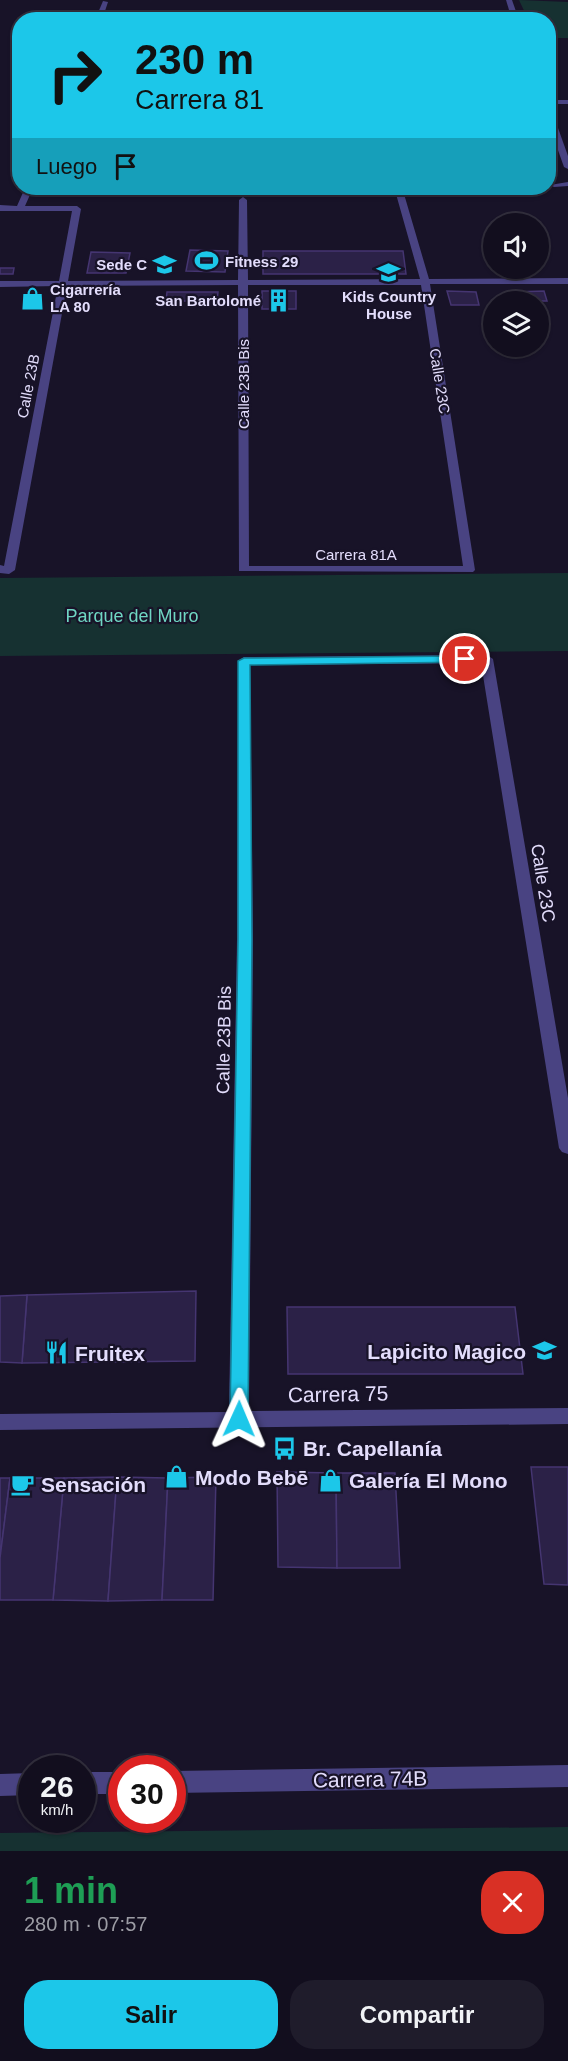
<!DOCTYPE html>
<html lang="es">
<meta charset="utf-8">
<style>
:root{--surface:#120e1e;--page:#1f1c2b;--text:#f1f3f6;--muted:#9c9ca4;--line:#312e3c;--accent:#1cc7e9}
body{margin:0;font-family:Arial,sans-serif;background:var(--page);color:var(--text);height:100vh;display:flex;flex-direction:column;font-size:22px;white-space:nowrap}
*{box-sizing:border-box;margin:0}
p{font-size:20px;color:var(--muted)}
.icon{flex:none;width:33px;height:33px;fill:none;stroke:currentColor;stroke-width:2;stroke-linecap:round;stroke-linejoin:round}
.map{position:relative;height:1851px;overflow:hidden}
.side{display:flex;flex-direction:column;background:var(--surface);flex:1}
.side>*{flex:none}
.banner{position:absolute;left:12px;top:12px;width:544px;height:183px;border-radius:24px;box-shadow:0 2px 4px #0004,0 0 0 2px var(--line);background:#1cc7e9;color:#111;overflow:hidden}
.tools{position:absolute;left:483px;top:213px;display:grid;gap:12px}
.tools a{display:grid;place-items:center;width:66px;height:66px;border-radius:50%;background:var(--surface);box-shadow:0 2px 4px #0004,0 0 0 2px var(--line);font-size:30px}
.speed{position:absolute;left:18px;top:1755px;display:flex;gap:12px;font-size:30px;font-weight:700;text-align:center}
.speed>*{display:grid;place-content:center;width:78px;height:78px;border-radius:50%;background:var(--surface);box-shadow:0 2px 4px #0004,0 0 0 2px var(--line);line-height:1}
.speed small{font-size:15px;font-weight:400}
.speed .limit{border:9px solid #d22;background:#fff;color:#111}
.pin{position:absolute;display:grid;place-items:center;width:51px;height:51px;color:#fff;margin:-26px;border:3px solid #fff;border-radius:50%;box-shadow:0 2px 6px #0007}
.me{position:absolute;width:66px;margin:-33px;rotate:1deg;stroke-linejoin:round;filter:drop-shadow(0 0 4px #0008)}
.turn{display:flex;align-items:center;gap:21px;height:126px;padding:0 24px;font-size:27px}
.turn .icon{width:78px;height:78px;stroke-width:2.5}
.turn b{display:block;font-size:42px;line-height:51px}
.then{display:flex;align-items:center;height:57px;padding:0 24px;background:#0003;gap:12px;font-size:22px}
.round{display:grid;place-items:center;flex:none;width:63px;height:63px;border-radius:24px;background:var(--page)}
.headline{display:flex;align-items:center;justify-content:space-between;height:102px;padding:0 24px}
h1{font-size:36px;font-weight:700;line-height:45px;color:#1e9e55}
.cta{display:flex;gap:12px;margin-top:auto;padding:12px 24px}
.cta a{flex:1;height:69px;border-radius:24px;background:var(--accent);color:#111;font-size:24px;font-weight:700;line-height:69px;text-align:center}
.cta a+a{background:var(--page);color:var(--text)}
.map>svg:first-child{display:block}
.green{fill:#163131}
.building{fill:#2b2147;stroke:#453571;stroke-width:1.5}
.lines{fill:none;stroke-linecap:round;stroke-linejoin:round}
.minor{fill:#494382;fill-rule:evenodd}
.route{fill:#1cc7e9;stroke:#128197;stroke-width:1.5}
.labels{text-anchor:middle;dominant-baseline:central;stroke-width:4.5;stroke-linejoin:round;paint-order:stroke}
.far-poi-label{font-size:15px;font-weight:bold;fill:#e3ddfc;stroke:#181328;text-anchor:start}
.far-street-label{font-size:15px;fill:#e3ddfc;stroke:#181328}
.park-label{font-size:18px;fill:#6fd6c3;stroke:#181328}
.street-label{font-size:18px;fill:#e3ddfc;stroke:#181328}
.near-poi-label{font-size:21px;font-weight:bold;fill:#e3ddfc;stroke:#181328;text-anchor:start}
.near-street-label{font-size:21px;fill:#e3ddfc;stroke:#181328}
</style>
<div class="map">
<svg width="568" height="1851" viewBox="0 0 568 1851">
<rect width="100%" height="100%" fill="#181328"/>
<g class="green">
<path d="M519 0 568 2V38H549V20L528 19Z"/>
<path d="M568 573V651L0 656V578Z"/>
<path d="M568 1827V1851H0V1833Z"/>
</g>
<g class="building">
<path d="M190 250 228 251 225 272 186 271Z"/>
<path d="M263 251H403L406 274H263Z"/>
<path d="M91 252 130 253 126 273H87Z"/>
<path d="M0 268H14L13 274H0Z"/>
<rect x="262" y="291" width="34" height="18"/>
<path d="M447 291 476 292 479 305H451Z"/>
<path d="M544 291 547 301H517L514 292Z"/>
<path d="M167 292H218L217 301H166Z"/>
<path d="M40 293 38 302 23 303 25 294Z"/>
<path d="M196 1291 195 1361 22 1363 27 1295Z"/>
<path d="M27 1295 22 1363 0 1362V1296Z"/>
<path d="M287 1307H515L523 1374H288Z"/>
<path d="M531 1467H568V1585L544 1584Z"/>
<path d="M277 1472 336 1473 337 1568 278 1567Z"/>
<path d="M336 1473H395L400 1568H337Z"/>
<path d="M117 1477 108 1601 53 1600 64 1478Z"/>
<path d="M117 1477 168 1478 162 1600 108 1601Z"/>
<path d="M216 1477 213 1600H162L168 1478Z"/>
<path d="M0 1478H10L0 1558Z"/>
<path d="M10 1478H64L53 1600H0V1558Z"/>
</g>
<g class="lines">
<g class="minor">
<path d="M506 0H512L519 20H512Z"/>
<path d="M103 1 108 2 102 20H95Z"/>
<rect x="549" y="100" width="19" height="4"/>
<path d="M549 112 553 114 568 156V169L564 167 549 125Z"/>
<path d="M568 182V186L554 187 550 185Z"/>
<path d="M25 188H33L25 206H77L81 209 68 281 238 280 239 200 243 197 247 200 248 280 420 279 396 194 400 192 404 194 429 279 568 278V284H430L475 570 473 572 239 571 238 285 67 286 15 570 9 574 0 573V565L4 566 58 286 0 287V281H59L72 211H0V205L17 206ZM248 285H421L463 566H249Z"/>
<path d="M487 655 493 659 568 1098V1154L562 1152 559 1148 481 663 250 665 253 939 249 1411 568 1408V1424L0 1430V1414L229 1412 237 939 238 661 244 657Z"/>
<path d="M568 1765V1787L172 1793V1771Z"/>
<rect x="82" y="1772" width="40" height="22"/>
<path d="M32 1773V1795L0 1796V1774Z"/>
</g>
</g>
<path class="route" d="M465 656 469 657V662L250 665 252 939 248 1419 245 1424 239 1426 233 1424 230 1419 238 939V661L244 658Z"/>
<defs>
<symbol id="stadium-bare" viewBox="-9 -9 18 18"><path d="M0-5a6.5 5 0 1 0 0 10a6.5 5 0 1 0 0-10ZM-3.5-1.8h7v3.6h-7Z" fill="#1cc7e9" stroke="#181328" stroke-width="2.5" paint-order="stroke"/></symbol>
<symbol id="school-bare" viewBox="-9 -9 18 18"><path d="M0-5L7-2L0 1L-7-2ZM-4 1L0 2.5L4 1V4Q0 6-4 4Z" fill="#1cc7e9" stroke="#181328" stroke-width="2.5" paint-order="stroke"/></symbol>
<symbol id="shop-bare" viewBox="-9 -9 18 18"><path d="M-5-2.5h2.3a2.7 3.5 0 0 1 5.4 0H5L5.5 6h-11ZM-1.5-2.5h3a1.5 2.3 0 0 0-3 0Z" fill="#1cc7e9" stroke="#181328" stroke-width="2.5" paint-order="stroke"/></symbol>
<symbol id="building-bare" viewBox="-9 -9 18 18"><path d="M-4-6H4V6H1V3H-1V6H-4ZM-2.5-4.3h1.7v1.8h-1.7ZM.8-4.3h1.7v1.8H.8ZM-2.5-1h1.7V.8h-1.7ZM.8-1h1.7V.8H.8Z" fill="#1cc7e9" stroke="#181328" stroke-width="2.5" paint-order="stroke"/></symbol>
<symbol id="restaurant-bare" viewBox="-9 -9 18 18"><path d="M-5-6h1v4h1v-4h1v4h1v-4h1v5L-1.5 .5V6h-2V.5L-5-1ZM5-6V6H3V1.5H1.5Q1.5-4 5-6Z" fill="#1cc7e9" stroke="#181328" stroke-width="2.5" paint-order="stroke"/></symbol>
<symbol id="bus-bare" viewBox="-9 -9 18 18"><path d="M-5-6H5V4H4V6H2V4H-2V6H-4V4H-5ZM-3.5-4V0h7V-4ZM-3.5 1.2v1.5H-2V1.2ZM2 1.2v1.5H3.5V1.2Z" fill="#1cc7e9" stroke="#181328" stroke-width="2.5" paint-order="stroke"/></symbol>
<symbol id="cafe-bare" viewBox="-9 -9 18 18"><path d="M-5.5-4.5H6V0H3Q3 3.5 0 3.5H-2.5Q-5.5 3.5-5.5 0ZM3-3.2v2h1.7v-2ZM-6 4.5H4V6H-6Z" fill="#1cc7e9" stroke="#181328" stroke-width="2.5" paint-order="stroke"/></symbol>
</defs>
<g fill-rule="evenodd">
<use href="#stadium-bare" x="190" y="244" width="33" height="33"/>
<use href="#school-bare" x="148" y="248" width="33" height="33"/>
<use href="#school-bare" x="372" y="256" width="33" height="33"/>
<use href="#shop-bare" x="16" y="282" width="33" height="33"/>
<use href="#building-bare" x="262" y="284" width="33" height="33"/>
<use href="#school-bare" x="528" y="1334" width="33" height="33"/>
<use href="#restaurant-bare" x="40" y="1336" width="33" height="33"/>
<use href="#bus-bare" x="268" y="1432" width="33" height="33"/>
<use href="#shop-bare" x="160" y="1460" width="33" height="33"/>
<use href="#shop-bare" x="314" y="1464" width="33" height="33"/>
<use href="#cafe-bare" x="6" y="1468" width="33" height="33"/>
</g>
<g class="labels">
<g class="far-poi-label">
<text x="225" y="261">Fitness 29</text>
<text x="147" y="264" text-anchor="end">Sede C</text>
<text x="50" y="289">Cigarrería<tspan x="50" dy="17">LA 80</tspan></text>
<text x="389" y="296" text-anchor="middle">Kids Country<tspan x="389" dy="17">House</tspan></text>
<text x="261" y="300" text-anchor="end">San Bartolomé</text>
</g>
<g class="far-street-label">
<text transform="translate(440 381) rotate(81)">Calle 23C</text>
<text transform="translate(243 384) rotate(-90)">Calle 23B Bis</text>
<text transform="translate(28 386) rotate(-79)">Calle 23B</text>
<text x="356" y="554">Carrera 81A</text>
</g>
<g class="park-label">
<text x="132" y="616">Parque del Muro</text>
</g>
<g class="street-label">
<text transform="translate(543 883) rotate(81)">Calle 23C</text>
<text transform="translate(224 1040) rotate(-89)">Calle 23B Bis</text>
</g>
<g class="near-poi-label">
<text x="526" y="1351" text-anchor="end">Lapicito Magico</text>
<text x="75" y="1353">Fruitex</text>
<text x="303" y="1448">Br. Capellanía</text>
<text x="195" y="1477">Modo Bebē</text>
<text x="349" y="1480">Galería El Mono</text>
<text x="41" y="1484">Sensación</text>
</g>
<g class="near-street-label">
<text transform="translate(338 1394) rotate(-1)">Carrera 75</text>
<text transform="translate(370 1779) rotate(-1)">Carrera 74B</text>
</g>
</g>
</svg>
<div class="tools">
<a><svg class="icon" aria-label="sound" viewBox="0 0 24 24"><path d="M4 9h4l5-4v14l-5-4H4zM17 9q2 3 0 6"/></svg></a>
<a><svg class="icon" aria-label="layers" viewBox="0 0 24 24"><path d="M12 4l9 5-9 5-9-5zM3 14l9 5 9-5"/></svg></a>
</div>
<div class="speed"><div>26<small>km/h</small></div><div class="limit">30</div></div>
<div class="pin" style="left:465px;top:659px;background:#d93025"><svg class="icon" aria-label="arrive" viewBox="0 0 24 24"><path d="M6 21V4h12l-3 4 3 4H6"/></svg></div>
<svg class="me" style="left:239px;top:1419px" viewBox="-20 -20 40 40"><path d="M0-17L14 15 0 8-14 15z" fill="#1cc7e9" stroke="#fff" stroke-width="4"/></svg>
<div class="banner">
<div class="turn"><svg class="icon" aria-label="right" viewBox="0 0 24 24"><path d="M7 20v-9h11M14 6l5 5-5 5"/></svg><div><b>230 m</b>Carrera 81</div></div>
<div class="then">Luego<svg class="icon" aria-label="arrive" viewBox="0 0 24 24"><path d="M6 21V4h12l-3 4 3 4H6"/></svg></div>
</div>
</div>
<section class="side">
<div class="headline"><div><h1>1 min</h1><p>280 m · 07:57</p></div><a class="round" style="background:#d93025;color:#fff"><svg class="icon" aria-label="close" viewBox="0 0 24 24"><path d="M6 6l12 12M18 6L6 18"/></svg></a></div>
<div class="cta"><a>Salir</a><a>Compartir</a></div>
</section>
